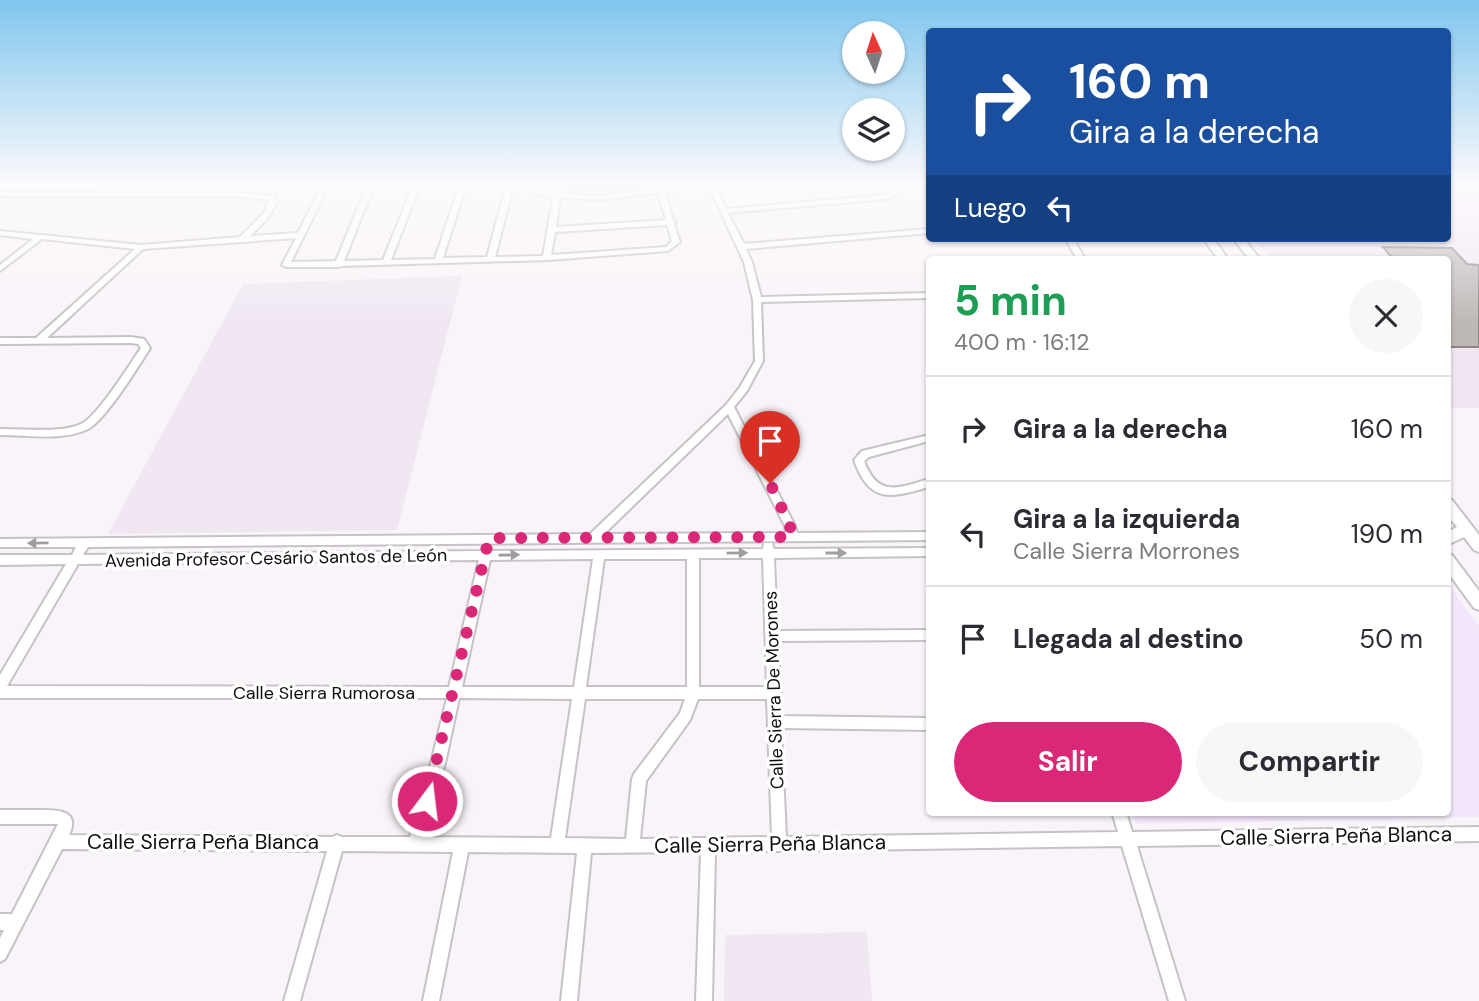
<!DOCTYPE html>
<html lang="es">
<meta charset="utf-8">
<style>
:root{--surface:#fff;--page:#f7f7f7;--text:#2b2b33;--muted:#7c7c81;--line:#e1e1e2;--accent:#db2777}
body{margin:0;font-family:"DM Sans",sans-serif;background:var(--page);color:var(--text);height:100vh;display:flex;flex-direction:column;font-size:26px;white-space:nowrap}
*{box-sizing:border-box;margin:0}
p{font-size:23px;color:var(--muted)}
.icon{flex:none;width:38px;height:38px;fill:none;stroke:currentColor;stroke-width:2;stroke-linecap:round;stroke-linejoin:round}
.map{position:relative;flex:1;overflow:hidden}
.sheet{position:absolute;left:926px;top:256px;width:525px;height:560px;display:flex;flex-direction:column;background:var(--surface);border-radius:7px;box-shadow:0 2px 5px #0004}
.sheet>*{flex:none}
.top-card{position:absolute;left:926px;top:28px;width:525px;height:214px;border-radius:7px;box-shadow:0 2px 5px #0004;background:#1a4fa0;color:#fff;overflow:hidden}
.needle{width:46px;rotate:357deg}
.buttons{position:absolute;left:842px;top:21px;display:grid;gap:14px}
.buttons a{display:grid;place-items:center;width:63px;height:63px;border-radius:50%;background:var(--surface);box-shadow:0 2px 5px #0004;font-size:35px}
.pin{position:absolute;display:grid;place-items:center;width:60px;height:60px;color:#fff;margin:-72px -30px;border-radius:50% 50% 50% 0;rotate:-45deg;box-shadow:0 0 7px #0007}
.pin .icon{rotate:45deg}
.me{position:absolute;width:77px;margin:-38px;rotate:15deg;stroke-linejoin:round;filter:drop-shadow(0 0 5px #0008)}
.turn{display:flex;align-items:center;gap:24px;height:147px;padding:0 28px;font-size:32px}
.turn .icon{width:91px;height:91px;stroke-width:2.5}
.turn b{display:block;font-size:49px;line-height:60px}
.then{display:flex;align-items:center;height:66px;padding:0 28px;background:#0003;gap:14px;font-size:26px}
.round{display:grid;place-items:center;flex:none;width:74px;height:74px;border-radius:37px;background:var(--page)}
.summary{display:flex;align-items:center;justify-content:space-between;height:119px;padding:0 28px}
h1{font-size:42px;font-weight:700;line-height:52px;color:#1e9e55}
.cta{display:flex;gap:14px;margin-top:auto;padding:14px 28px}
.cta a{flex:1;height:80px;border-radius:42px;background:var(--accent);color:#fff;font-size:28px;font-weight:700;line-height:80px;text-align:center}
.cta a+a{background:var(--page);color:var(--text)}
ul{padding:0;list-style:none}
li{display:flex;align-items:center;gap:21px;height:105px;padding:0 28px;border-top:2px solid var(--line)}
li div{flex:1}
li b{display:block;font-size:26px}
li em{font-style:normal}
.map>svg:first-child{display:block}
.commercial{fill:#f3e7fb}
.built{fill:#f0e7f2}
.green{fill:#a4e5c4}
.building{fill:#beb8b6;stroke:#8c8684;stroke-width:2}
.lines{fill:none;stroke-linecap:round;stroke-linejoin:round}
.minor-casing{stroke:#c6c2c6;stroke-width:4}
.major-casing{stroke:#c6c2c6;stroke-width:4}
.minor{fill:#fff;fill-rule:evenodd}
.major{fill:#fff;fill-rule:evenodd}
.oneway{fill:#9f9f9f}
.route{stroke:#db2777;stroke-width:12;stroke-dasharray:0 21.6}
.labels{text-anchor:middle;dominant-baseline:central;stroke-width:7;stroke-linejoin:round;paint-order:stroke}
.street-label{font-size:18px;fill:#0f0e0f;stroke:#fff}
.near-street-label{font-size:21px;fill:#0f0e0f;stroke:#fff}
</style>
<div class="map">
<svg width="1479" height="1001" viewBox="0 0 1479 1001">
<rect width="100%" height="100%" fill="#f9f4f9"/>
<g class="commercial">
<path d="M1479 189V234H1447V190Z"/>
<path d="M1447 583 1479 626V817L1136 824 1133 812H1447Z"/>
</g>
<g class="built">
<path d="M1447 234H1479V408H1447V259H1273L1250 238H1447Z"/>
<path d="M462 276 397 530 108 534 243 284Z"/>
<path d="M867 932 872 1001H724L725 935Z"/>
</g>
<path class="green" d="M572 183H659V184C630 189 601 194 570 191Z"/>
<path class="building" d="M1383 247 1452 248 1467 264 1479 265V347H1447V259H1393Z"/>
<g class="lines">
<defs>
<g id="minor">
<path d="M108 183H115L107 192 243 193 275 196 277 202 269 217 250 236 298 233 323 183H330L291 262 336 261 368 183H375L344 261 383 260 414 183H421L391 260 435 259 460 183H467L443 258 487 257 506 186 497 183H511L554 192 555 183H563L561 193 598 196 657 189 656 183H663L664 188 708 185V183H714L715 185 845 183 842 185 717 189 726 209 885 195 897 187 896 183H903L904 190 887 199 728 213 744 244 929 229V233L746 249 752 262 761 297 929 293V298L761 302 763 361 747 391 734 407 795 526 797 533 929 532V540L88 547 83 555 481 551 483 548H491L492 551 763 549 764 543H772L774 549 929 548V556L774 558 777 631 929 630V640L778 641 780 689 781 693 780 696 781 716 929 718V730L781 728 786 837 1118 832 1112 812H1126L1132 832 1479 827V841L1137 846 1185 1001H1169L1122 846 715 852 712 1001H696L701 852 591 853 577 1001H561L577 853 468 852 439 1001H423L453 852 342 851 300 1001H284L327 851 62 849 5 959 0 962V938L4 930H0V914H12L58 824H0V810C11 810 23 810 34 810 52 810 82 807 69 835L332 837 337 835 342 837H410L432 759 447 698H0V675L66 564 0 565V555H72L76 547H0V539L590 534 726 405 740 387 755 361 753 300 744 262 710 189 665 192 673 220 676 222 674 224 680 242 668 251 547 260 341 266 338 267H286L282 265 296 238 143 249 47 338 131 337 144 339 150 348 149 350C137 368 104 423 86 430 60 441 27 435 0 435V429C20 429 64 433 81 424 97 417 130 364 141 348L138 344 131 343 0 344V338H36L135 249 42 239 0 271V265L33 239 0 235V231L141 245 240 237 263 214 269 202V200L243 197 0 196V192H100ZM513 188 553 197 543 256 495 257ZM658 193 666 220 556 227 560 197 598 200ZM667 225 672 241 666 247 551 255 555 232ZM728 414 785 526 786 533 604 534ZM699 558H763L767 687H699ZM593 559 574 687H462L490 560ZM604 559H687V687H586ZM479 560 449 687 7 686 78 564ZM459 698 572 699 551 838 425 837 446 759ZM585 699H685L680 713 634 774 632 779 626 839 565 838ZM698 699H767L772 837 640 839 646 781 690 720Z"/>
<path d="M1065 238H1073L1085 259H1077Z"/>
<path d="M929 435V441L869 457 864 461C878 498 898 488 929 479V487C890 498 870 504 854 460L862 451Z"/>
</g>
<g id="major">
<path d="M1203 238H1213L1228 259H1218Z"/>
<path d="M1233 238H1243L1260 259H1249Z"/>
<path d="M1447 499 1452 500 1479 535V552L1474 550 1464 537 1447 545V532L1457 527 1447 515Z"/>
<path d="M1447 553 1452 555 1479 591V610L1474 608 1447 571Z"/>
</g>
</defs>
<use href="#minor" class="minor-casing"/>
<use href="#major" class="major-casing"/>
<use href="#minor" class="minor"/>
<use href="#major" class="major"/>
</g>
<defs><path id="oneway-solid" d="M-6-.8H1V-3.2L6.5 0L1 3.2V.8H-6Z" transform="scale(1.75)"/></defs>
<g class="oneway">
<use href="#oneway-solid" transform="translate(38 543) rotate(179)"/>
<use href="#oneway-solid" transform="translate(737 553) rotate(-1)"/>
<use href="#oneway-solid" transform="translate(836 553)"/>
<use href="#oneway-solid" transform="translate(509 555) rotate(-1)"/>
</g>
<linearGradient id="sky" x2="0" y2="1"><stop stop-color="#80c6ee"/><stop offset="0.57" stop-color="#fcfafc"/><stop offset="1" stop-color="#fcfafc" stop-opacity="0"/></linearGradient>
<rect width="1479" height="323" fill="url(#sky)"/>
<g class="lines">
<path class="route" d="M427 801 489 538 792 537 790 526 770 483"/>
</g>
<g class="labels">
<g class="street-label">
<text transform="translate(276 558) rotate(-1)">Avenida Profesor Cesário Santos de León</text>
<text transform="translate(774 690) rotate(-92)">Calle Sierra De Morones</text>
<text x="324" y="693">Calle Sierra Rumorosa</text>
</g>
<g class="near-street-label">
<text transform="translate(1336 836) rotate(-1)">Calle Sierra Peña Blanca</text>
<text x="203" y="842">Calle Sierra Peña Blanca</text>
<text transform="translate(770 844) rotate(-1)">Calle Sierra Peña Blanca</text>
</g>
</g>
</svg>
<div class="buttons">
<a><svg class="needle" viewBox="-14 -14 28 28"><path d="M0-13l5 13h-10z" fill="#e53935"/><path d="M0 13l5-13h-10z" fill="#7c7c81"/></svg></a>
<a><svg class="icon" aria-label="layers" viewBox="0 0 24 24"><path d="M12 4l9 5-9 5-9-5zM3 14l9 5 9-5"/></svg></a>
</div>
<div class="pin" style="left:770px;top:483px;background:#d93025"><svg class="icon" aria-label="arrive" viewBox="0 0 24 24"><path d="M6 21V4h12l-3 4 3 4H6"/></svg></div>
<svg class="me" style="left:427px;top:801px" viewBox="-20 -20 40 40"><circle r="17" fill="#db2777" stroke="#fff" stroke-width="3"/><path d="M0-11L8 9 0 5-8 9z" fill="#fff"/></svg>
<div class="top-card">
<div class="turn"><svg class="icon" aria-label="right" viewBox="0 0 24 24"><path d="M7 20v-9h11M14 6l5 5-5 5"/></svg><div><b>160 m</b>Gira a la derecha</div></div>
<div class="then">Luego<svg class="icon" aria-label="left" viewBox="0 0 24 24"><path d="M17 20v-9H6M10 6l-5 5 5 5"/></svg></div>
</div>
<section class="sheet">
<div class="summary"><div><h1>5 min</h1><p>400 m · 16:12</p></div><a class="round"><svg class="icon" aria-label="close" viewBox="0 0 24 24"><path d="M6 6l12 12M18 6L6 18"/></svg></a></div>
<ul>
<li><svg class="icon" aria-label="right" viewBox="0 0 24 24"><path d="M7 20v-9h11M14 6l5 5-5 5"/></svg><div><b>Gira a la derecha</b></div><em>160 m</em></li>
<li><svg class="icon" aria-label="left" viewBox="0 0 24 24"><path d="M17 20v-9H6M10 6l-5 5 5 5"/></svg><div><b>Gira a la izquierda</b><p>Calle Sierra Morrones</p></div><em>190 m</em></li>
<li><svg class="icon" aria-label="arrive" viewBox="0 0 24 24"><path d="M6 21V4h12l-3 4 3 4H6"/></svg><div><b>Llegada al destino</b></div><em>50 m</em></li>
</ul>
<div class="cta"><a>Salir</a><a>Compartir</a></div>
</section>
</div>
